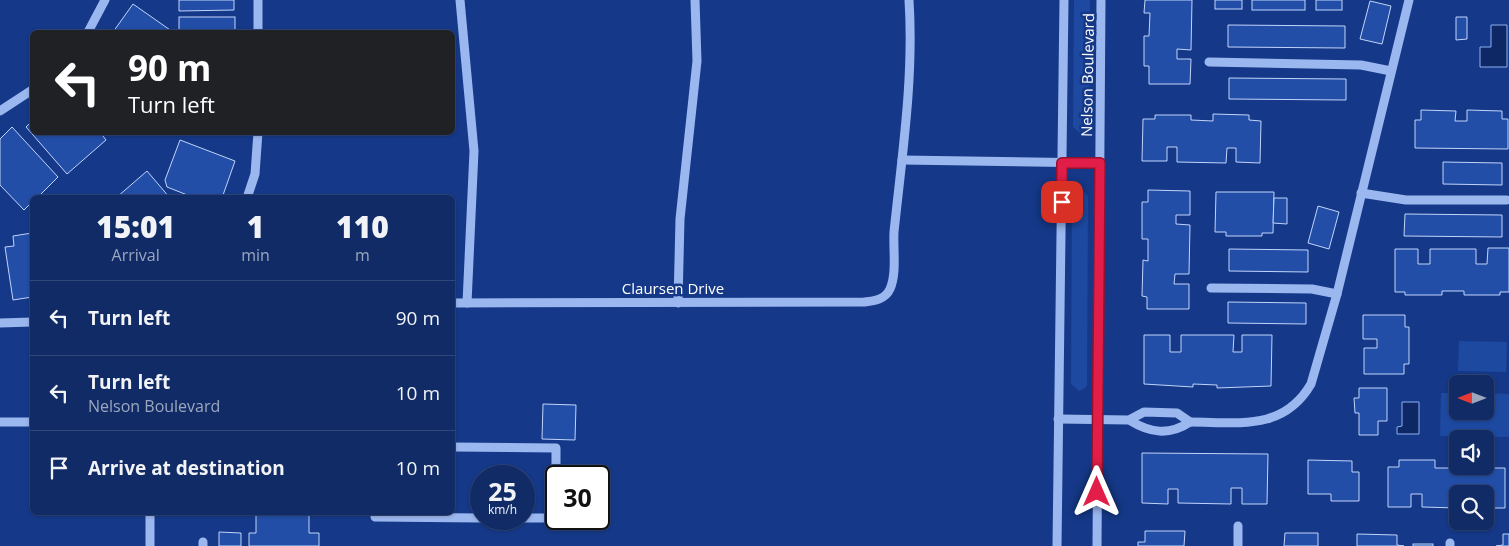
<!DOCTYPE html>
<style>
:root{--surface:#102b66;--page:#1e376f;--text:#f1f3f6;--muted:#9ca7bf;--line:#30477a}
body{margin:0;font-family:"Open Sans",sans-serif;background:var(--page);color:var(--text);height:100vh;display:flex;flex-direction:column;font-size:19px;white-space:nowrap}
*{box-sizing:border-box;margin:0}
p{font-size:16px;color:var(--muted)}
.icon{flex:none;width:28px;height:28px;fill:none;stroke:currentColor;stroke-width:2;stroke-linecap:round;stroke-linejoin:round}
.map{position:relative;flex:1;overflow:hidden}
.details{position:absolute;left:30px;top:195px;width:425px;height:320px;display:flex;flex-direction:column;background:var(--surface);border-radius:8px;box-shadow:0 1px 4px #0004,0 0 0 1px var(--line)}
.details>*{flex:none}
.hud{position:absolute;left:30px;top:30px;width:425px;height:105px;border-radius:8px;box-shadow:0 1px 4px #0004,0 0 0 1px var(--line);background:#202124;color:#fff;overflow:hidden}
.needle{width:32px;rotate:270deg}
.controls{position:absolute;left:1449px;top:375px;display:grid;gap:10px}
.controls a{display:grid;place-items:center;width:45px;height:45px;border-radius:8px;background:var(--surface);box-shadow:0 1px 4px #0004,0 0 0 1px var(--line);font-size:25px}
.speed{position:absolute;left:470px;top:465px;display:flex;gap:10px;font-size:25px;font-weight:700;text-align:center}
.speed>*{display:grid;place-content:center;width:65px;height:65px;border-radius:50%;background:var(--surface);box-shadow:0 1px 4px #0004,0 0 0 1px var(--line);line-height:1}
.speed small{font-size:12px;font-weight:400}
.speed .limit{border:2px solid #111;border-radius:8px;background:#fff;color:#111}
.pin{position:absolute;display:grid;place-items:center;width:42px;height:42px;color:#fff;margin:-21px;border-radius:10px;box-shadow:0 2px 8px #0006}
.me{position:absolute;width:55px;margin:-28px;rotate:0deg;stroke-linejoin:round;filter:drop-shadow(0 0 4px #0008)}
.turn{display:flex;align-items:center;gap:18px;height:105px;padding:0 15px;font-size:22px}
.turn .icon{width:65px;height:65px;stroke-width:2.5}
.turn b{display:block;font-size:35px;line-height:42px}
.eta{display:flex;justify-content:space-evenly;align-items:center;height:85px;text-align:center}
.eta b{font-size:30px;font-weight:800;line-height:35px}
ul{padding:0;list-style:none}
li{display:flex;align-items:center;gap:15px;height:75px;padding:0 15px;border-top:1px solid var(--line)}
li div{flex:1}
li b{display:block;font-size:19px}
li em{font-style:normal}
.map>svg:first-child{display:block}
.green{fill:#1d49a1}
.water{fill:#0d2865;stroke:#8daff2}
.building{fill:#234ea7;stroke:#c1d4fb}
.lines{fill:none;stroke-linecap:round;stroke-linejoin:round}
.minor{stroke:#9bb7ef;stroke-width:9}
.route-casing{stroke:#92132f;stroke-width:12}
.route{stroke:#e11d48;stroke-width:9}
.labels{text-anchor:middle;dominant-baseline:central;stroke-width:5;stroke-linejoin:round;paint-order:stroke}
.street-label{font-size:15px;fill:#fff;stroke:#153988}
</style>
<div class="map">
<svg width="1509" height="546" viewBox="0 0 1509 546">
<rect width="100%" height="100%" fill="#153988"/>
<g class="green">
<path d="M1074 0H1090L1089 124 1087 131 1081 134 1073 127Z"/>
<path d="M1081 189 1088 196 1087 385 1085 388 1079 391 1071 384 1072 195Z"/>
<path d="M1459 341 1507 342 1506 372 1458 371Z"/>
<path d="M1441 393H1457L1458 411H1485V393L1509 394V437L1440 436Z"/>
</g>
<g class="water">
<path d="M1491 25H1507V67H1480V47H1491Z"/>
<path d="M1402 402H1419V434H1397V427L1402 426Z"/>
</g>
<g class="building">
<path d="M179 0H234V10L179 11Z"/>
<path d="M1145 0H1192L1191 50 1177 49V59H1191L1190 84H1149V66H1144V36H1149L1150 13H1144Z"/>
<rect x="1215" y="0" width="27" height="9"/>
<rect x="1252" y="0" width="53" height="10"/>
<rect x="1316" y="0" width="26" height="10"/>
<path d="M1370 1 1391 6 1382 44 1360 39Z"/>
<path d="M133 4 173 32H113Z"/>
<rect x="179" y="17" width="56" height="15"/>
<path d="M1456 17H1467V39L1456 40Z"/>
<path d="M1228 25 1345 26V48L1228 47Z"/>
<path d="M1229 78 1346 79V100L1229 99Z"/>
<path d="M1421 110 1456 111 1455 121H1467V110L1502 111V119H1508V149L1415 148V120H1421Z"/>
<path d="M1213 114 1249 115V120L1261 121 1260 163 1236 162V148H1227L1226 163 1177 162V147H1167V161H1142L1143 119H1155V115H1191V120L1213 121Z"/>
<path d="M32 121V132H100L106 140 67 174 26 127Z"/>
<path d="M12 127 58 177 37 198H32V202L24 210 0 185V139Z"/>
<path d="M180 140 235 161 222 198H195L167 187 165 180Z"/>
<path d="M1443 162 1502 163V185L1443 184Z"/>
<path d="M147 171 170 198H117V197Z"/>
<path d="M1148 190 1190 191V215H1176V224L1190 225 1189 274H1175L1174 284H1189V309H1147V297L1142 296 1143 260 1148 261V239H1142V202H1148Z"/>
<path d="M1216 192H1274L1273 233H1262V236H1226V232H1215Z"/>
<path d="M1274 198H1287V224L1273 223Z"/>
<path d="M1318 206 1339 212 1329 249 1308 243Z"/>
<path d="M1405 214 1502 215V237L1404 236Z"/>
<path d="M32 233V297L13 300 5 247 14 246 13 236Z"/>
<path d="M1488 248H1509V292H1500V295H1464V291H1442V295H1405V292H1395V249H1418V264H1430V249H1476V264H1487Z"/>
<path d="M1229 249 1308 250V272L1229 271Z"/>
<path d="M1228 302 1306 303V324L1228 323Z"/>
<path d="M1363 315H1405V327H1409V364H1404V374H1364V348H1377V339H1363Z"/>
<path d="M1144 335H1170V352H1181V335H1234L1233 352H1242V335H1272L1271 386 1217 388V385L1193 384V387L1144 384Z"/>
<path d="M1359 388H1387V421H1378V435H1359V413H1355L1354 398H1359Z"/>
<path d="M543 404 576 405 575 440 542 439Z"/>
<path d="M1142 453 1268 454 1267 504H1242V488H1231V504L1178 503V489H1168V504L1142 503Z"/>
<path d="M1308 460 1352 461V472H1359V501H1331V494H1308Z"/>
<path d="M1399 460H1435V468H1457V462L1458 466H1485V462H1494V468H1505V508H1485V494H1458V508L1422 507V494H1411V507H1388V467H1399Z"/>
<rect x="180" y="512" width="39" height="2"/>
<path d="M256 512H309V533H319V546H249V533H256Z"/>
<path d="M1145 531H1185L1184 546H1138V542H1145Z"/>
<path d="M219 532 241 533V546H219Z"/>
<path d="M1285 533H1318V546H1284Z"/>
<path d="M1357 534 1397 535V545L1404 546H1357Z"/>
<path d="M1503 534H1509V546H1496L1503 545Z"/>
<rect x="1413" y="544" width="20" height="2"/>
</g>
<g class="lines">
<g class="minor">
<path d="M258 0V32"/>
<path d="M460 0 474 151 467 303"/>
<path d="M88 32 105 0"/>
<path d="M1209 62 1361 65 1391 71"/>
<path d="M0 111 32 90"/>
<path d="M902 160 1099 163"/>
<path d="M1361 193 1406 200H1507"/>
<path d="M247 198 255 174 258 132"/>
<path d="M1211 288 1312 289 1337 294"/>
<path d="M452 303 864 302C873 301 885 300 890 289 897 273 893 250 894 232 902 155 914 78 909 0"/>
<path d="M678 303 680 219 697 61 695 0"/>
<path d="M0 323 32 322"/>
<path d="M1058 419 1129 420 1144 412 1177 413 1190 422C1169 436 1150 433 1129 420"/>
<path d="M0 422H32"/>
<path d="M1190 422C1237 422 1283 432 1311 384L1337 294 1409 0"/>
<path d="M452 447 556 448V476"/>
<path d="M376 512 375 517 481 518"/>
<path d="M524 518H556"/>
<path d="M203 542V546"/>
<path d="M1450 543V546"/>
<path d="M150 546V512"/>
<path d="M1057 546 1064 0"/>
<path d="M1097 546 1101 0"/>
<path d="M1238 546V526"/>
</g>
</g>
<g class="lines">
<defs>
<path id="route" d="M1062 202V163H1100L1097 492"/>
</defs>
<use href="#route" class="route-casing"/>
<use href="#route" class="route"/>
</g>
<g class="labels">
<g class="street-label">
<text transform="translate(1087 75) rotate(-89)">Nelson Boulevard</text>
<text x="673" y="288">Claursen Drive</text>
</g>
</g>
</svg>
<div class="controls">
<a><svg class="needle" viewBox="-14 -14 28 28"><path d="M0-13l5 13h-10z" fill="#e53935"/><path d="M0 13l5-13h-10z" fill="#9ca7bf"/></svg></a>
<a><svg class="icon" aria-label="sound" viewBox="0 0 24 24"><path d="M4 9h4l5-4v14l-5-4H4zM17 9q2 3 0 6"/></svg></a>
<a><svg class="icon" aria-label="search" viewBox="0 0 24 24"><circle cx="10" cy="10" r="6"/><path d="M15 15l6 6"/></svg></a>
</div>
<div class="speed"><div>25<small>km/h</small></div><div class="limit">30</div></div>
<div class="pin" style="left:1062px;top:202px;background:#d93025"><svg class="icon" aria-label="arrive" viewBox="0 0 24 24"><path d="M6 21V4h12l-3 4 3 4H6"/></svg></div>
<svg class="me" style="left:1097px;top:492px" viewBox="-20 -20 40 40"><path d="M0-17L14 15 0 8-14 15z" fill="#e11d48" stroke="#fff" stroke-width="4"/></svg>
<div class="hud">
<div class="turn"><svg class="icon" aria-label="left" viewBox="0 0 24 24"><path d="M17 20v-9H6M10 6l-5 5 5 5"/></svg><div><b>90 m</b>Turn left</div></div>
</div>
<section class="details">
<div class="eta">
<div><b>15:01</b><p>Arrival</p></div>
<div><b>1</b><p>min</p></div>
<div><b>110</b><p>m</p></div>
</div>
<ul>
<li><svg class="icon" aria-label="left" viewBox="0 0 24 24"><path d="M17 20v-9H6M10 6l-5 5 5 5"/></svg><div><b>Turn left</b></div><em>90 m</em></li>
<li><svg class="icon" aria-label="left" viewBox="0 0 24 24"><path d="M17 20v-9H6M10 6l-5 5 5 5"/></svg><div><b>Turn left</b><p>Nelson Boulevard</p></div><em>10 m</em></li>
<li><svg class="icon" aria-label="arrive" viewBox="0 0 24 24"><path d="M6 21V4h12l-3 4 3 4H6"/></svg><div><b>Arrive at destination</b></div><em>10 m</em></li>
</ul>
</section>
</div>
